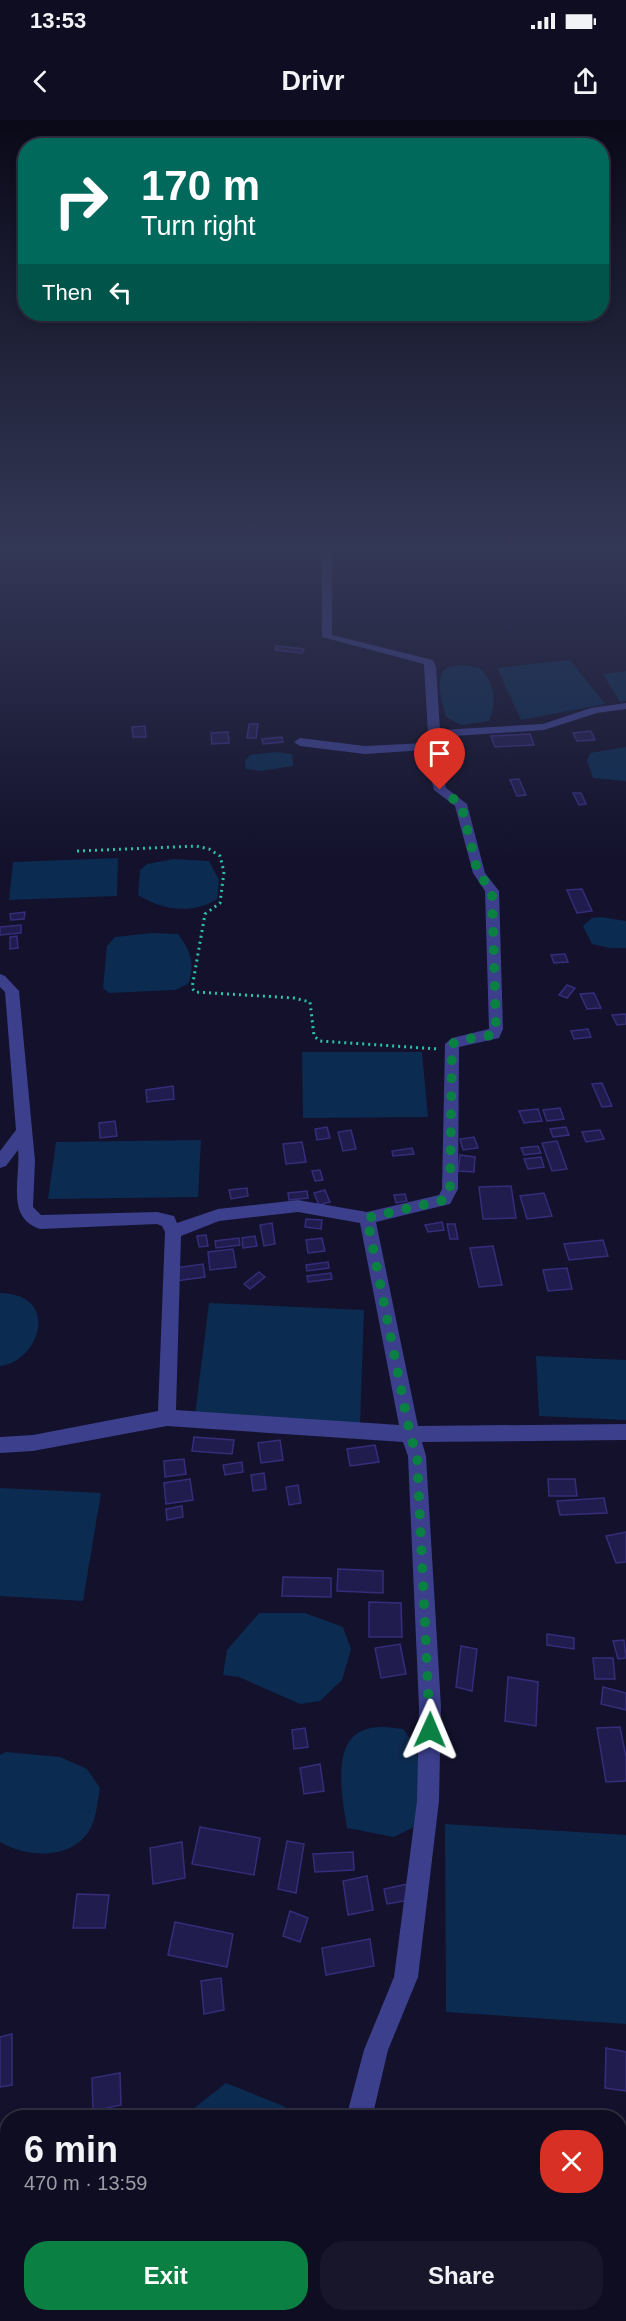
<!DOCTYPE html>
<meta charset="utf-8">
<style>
:root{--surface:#0e0d21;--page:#17162a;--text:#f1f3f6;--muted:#9b9ca5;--line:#2e2d3f;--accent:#0b8043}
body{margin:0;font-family:Helvetica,sans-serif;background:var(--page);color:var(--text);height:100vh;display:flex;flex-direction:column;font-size:22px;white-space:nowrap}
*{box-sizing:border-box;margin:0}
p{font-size:20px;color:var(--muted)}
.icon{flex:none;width:33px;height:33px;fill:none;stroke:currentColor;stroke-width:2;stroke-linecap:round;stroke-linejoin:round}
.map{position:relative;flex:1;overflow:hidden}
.drawer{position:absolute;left:0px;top:1990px;width:627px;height:212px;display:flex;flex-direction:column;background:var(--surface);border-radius:24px 24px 0 0;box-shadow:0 3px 9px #0003,0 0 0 2px var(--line)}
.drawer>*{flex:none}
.top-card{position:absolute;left:18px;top:18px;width:591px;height:183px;border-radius:24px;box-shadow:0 3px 9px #0003,0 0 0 2px var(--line);background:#00695c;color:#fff;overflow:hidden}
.pin{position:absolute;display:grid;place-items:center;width:51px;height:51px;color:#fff;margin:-62px -26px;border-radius:50% 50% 50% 0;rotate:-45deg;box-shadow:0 0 6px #0007}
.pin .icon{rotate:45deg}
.me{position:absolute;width:66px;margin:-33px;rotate:1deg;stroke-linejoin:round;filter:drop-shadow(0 0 4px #0008)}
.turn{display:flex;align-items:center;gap:21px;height:126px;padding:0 24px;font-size:27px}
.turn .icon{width:78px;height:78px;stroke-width:2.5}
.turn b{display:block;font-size:42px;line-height:51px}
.then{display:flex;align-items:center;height:57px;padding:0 24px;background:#0003;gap:12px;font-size:22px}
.round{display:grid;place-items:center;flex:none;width:63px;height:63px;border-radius:24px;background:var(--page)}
.head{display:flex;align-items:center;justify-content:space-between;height:102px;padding:0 24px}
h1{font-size:36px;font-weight:700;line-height:45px}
.cta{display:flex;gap:12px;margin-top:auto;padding:12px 24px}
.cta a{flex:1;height:69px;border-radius:24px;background:var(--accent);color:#fff;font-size:24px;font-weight:700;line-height:69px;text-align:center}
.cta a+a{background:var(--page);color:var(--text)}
.status{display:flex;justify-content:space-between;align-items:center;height:42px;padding:0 30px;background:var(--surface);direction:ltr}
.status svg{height:16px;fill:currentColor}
header{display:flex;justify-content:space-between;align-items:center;height:78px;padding:0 24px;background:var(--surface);font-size:27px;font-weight:700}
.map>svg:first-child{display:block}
.water{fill:#0c2b50}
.building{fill:#211c4e;stroke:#352d7a;stroke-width:1.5}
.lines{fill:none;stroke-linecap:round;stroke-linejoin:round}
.path{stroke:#2dc2ab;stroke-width:3;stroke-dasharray:2 4;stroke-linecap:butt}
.minor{fill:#3b3f8c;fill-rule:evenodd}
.route{stroke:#0b8043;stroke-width:10;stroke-dasharray:0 18}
</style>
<div class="status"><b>13:53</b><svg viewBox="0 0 49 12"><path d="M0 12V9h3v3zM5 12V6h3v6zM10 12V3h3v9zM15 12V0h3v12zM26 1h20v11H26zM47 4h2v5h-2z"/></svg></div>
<header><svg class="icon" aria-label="back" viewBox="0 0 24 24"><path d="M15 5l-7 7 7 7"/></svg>Drivr<svg class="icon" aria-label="share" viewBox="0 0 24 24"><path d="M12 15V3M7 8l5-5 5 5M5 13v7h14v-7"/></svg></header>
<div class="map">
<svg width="626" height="2201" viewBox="0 0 626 2201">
<rect width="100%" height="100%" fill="#13112c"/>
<g class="water">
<path d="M570 540 605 584 521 600 497 548Z"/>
<path d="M462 545 480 548C495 564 497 582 489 601L462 605 446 597C443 585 433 556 447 548 451 546 458 546 462 545Z"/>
<path d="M626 551V581L620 582 603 554Z"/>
<path d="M626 627V661L593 658 587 640 590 633Z"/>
<path d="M277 632 292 634 293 646 261 651 246 649 245 641 250 635Z"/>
<path d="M118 738 117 776 9 780 13 742Z"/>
<path d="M174 739 209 741 219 760 217 779C192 795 162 790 138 775L140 750 147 744Z"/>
<path d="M601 797 626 801V828H610L592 824 583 806 592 798Z"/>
<path d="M152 813 178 814C190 830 196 844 188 864L175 870 109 873 103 868 107 826 115 817Z"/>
<path d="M302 932H422L428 997 303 998Z"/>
<path d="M201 1020 198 1077 48 1079 56 1022Z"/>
<path d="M0 1173C62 1174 39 1242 0 1246Z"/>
<path d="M209 1183 364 1190 360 1304 195 1295Z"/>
<path d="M536 1236 626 1240V1300L539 1296Z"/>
<path d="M0 1368 101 1373 83 1481 0 1476Z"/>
<path d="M259 1493H305L343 1507 351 1529 342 1560 320 1581 300 1584 239 1557 223 1555 227 1530Z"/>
<path d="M386 1607 403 1609C428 1637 418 1671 416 1706L394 1717 347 1708C343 1681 329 1619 367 1609 373 1607 380 1607 386 1607Z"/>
<path d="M6 1632 60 1637 87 1649 100 1668C98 1678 97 1690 94 1700 81 1740 30 1740 0 1722V1635Z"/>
<path d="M445 1704 626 1715V1904L446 1892Z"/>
<path d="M226 1963 283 1986 302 1998H188L193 1989Z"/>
<rect x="380" y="2195" width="84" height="6"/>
</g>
<g class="building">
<path d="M276 526 304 529 302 533 275 530Z"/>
<path d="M249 604H258L256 618H247Z"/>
<path d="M145 606 146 617H133L132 607Z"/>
<path d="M591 611 595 620 577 621 573 613Z"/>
<path d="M228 612 229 623 212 624 211 613Z"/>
<path d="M530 614 534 625 495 627 491 616Z"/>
<path d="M282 617 283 622 263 624 262 619Z"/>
<path d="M519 659 526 675 517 676 510 660Z"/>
<path d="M573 673H581L586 684 579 685Z"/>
<path d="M582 769 592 791 577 793 567 770Z"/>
<path d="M25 792 24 799 11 800 10 794Z"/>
<path d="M21 805V813L0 815V807Z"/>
<path d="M17 816 18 828 10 829V817Z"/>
<path d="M565 834 568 842 554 843 551 835Z"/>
<path d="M567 865 575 868 567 878 559 875Z"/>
<path d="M594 873 601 888 587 889 580 874Z"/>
<path d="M626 894V904L617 905 612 895Z"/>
<path d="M588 909 591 917 574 919 571 911Z"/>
<path d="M602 963 612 986 602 987 592 964Z"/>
<path d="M173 966 174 979 147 982 146 970Z"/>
<path d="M560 988 564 999 547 1001 543 990Z"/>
<path d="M538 989 542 1001 524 1003 519 991Z"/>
<path d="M115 1001 117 1016 100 1018 99 1003Z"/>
<path d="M327 1007 330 1018 317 1020 315 1009Z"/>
<path d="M566 1007 569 1015 553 1017 550 1009Z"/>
<path d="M351 1010 356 1029 343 1031 338 1012Z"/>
<path d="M600 1010 604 1019 586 1022 582 1012Z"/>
<path d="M474 1017 478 1028 463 1030 460 1019Z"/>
<path d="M557 1021 567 1049 552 1051 542 1023Z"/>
<path d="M302 1022 306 1042 286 1044 283 1024Z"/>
<path d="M538 1026 541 1033 524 1035 521 1028Z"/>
<path d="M412 1028 414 1034 393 1036 392 1031Z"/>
<path d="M460 1035 475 1037 474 1052 458 1051Z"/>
<path d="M541 1037 544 1047 528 1049 524 1039Z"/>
<path d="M320 1050 323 1060 315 1061 312 1051Z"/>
<path d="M511 1066 516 1098 483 1099 479 1067Z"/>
<path d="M247 1068 248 1076 231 1079 229 1070Z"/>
<path d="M325 1070 330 1082 319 1085 314 1073Z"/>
<path d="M307 1071 308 1078 289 1080 288 1073Z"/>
<path d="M544 1073 552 1096 527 1099 520 1076Z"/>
<path d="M405 1074 407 1081 396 1083 394 1075Z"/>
<path d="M306 1099 322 1100 321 1109 305 1107Z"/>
<path d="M442 1102 444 1110 428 1112 425 1105Z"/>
<path d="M272 1103 275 1124 264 1126 260 1105Z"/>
<path d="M447 1104H455L458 1119H450Z"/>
<path d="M206 1115 208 1126 199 1127 197 1116Z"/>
<path d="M255 1116 257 1126 243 1128 242 1118Z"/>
<path d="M239 1118 240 1125 216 1128 215 1121Z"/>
<path d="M322 1118 325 1131 308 1133 306 1120Z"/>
<path d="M603 1120 608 1136 569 1140 564 1124Z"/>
<path d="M493 1126 502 1165 479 1167 470 1128Z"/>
<path d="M233 1129 236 1147 210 1150 208 1132Z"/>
<path d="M328 1142 329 1148 307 1151 306 1145Z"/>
<path d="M203 1144 205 1157 176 1161 175 1148Z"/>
<path d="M567 1148 572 1169 548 1171 543 1150Z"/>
<path d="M259 1152 265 1157 250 1169 244 1164Z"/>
<path d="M331 1153 332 1159 308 1162 307 1156Z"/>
<path d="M194 1317 234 1320 232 1334 192 1331Z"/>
<path d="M280 1320 283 1340 261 1343 258 1323Z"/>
<path d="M375 1325 379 1342 350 1346 347 1329Z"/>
<path d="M184 1339 186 1354 165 1357 164 1341Z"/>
<path d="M242 1342 243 1352 225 1355 223 1345Z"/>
<path d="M264 1353 266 1369 253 1371 251 1355Z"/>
<path d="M190 1359 193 1380 166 1384 164 1363Z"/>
<path d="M548 1359H575L577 1376H549Z"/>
<path d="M298 1365 301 1383 289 1385 286 1367Z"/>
<path d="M604 1378 607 1393 560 1395 557 1381Z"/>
<path d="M182 1386 183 1397 167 1400 166 1389Z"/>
<path d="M626 1412V1442L616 1443 606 1416Z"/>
<path d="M338 1449 383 1451V1473L337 1471Z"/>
<path d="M283 1457 331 1458V1477L282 1476Z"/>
<path d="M369 1482 401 1483 402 1517H369Z"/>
<path d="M547 1514 574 1518V1529L547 1525Z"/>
<path d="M624 1520 626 1538 618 1539 613 1521Z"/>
<path d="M400 1524 406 1554 381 1558 375 1528Z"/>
<path d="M461 1526 477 1529 472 1571 456 1567Z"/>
<path d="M593 1538H613L615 1559H595Z"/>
<path d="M508 1557 538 1562 536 1606 505 1601Z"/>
<path d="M603 1567 626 1573V1590L601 1584Z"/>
<path d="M620 1607 626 1637V1661L606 1662 597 1608Z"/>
<path d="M305 1608 308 1627 294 1629 292 1610Z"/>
<path d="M320 1644 324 1671 304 1674 300 1648Z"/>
<path d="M200 1707 260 1718 254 1755 192 1744Z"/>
<path d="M287 1721 304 1724 296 1773 278 1769Z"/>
<path d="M182 1722 185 1758 153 1764 150 1728Z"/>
<path d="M353 1732 354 1750 315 1752 313 1734Z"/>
<path d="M367 1756 373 1790 348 1795 343 1761Z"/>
<path d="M408 1764 411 1780 387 1784 384 1769Z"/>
<path d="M77 1774 109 1775 105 1808H73Z"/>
<path d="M290 1791 308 1798 300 1822 283 1816Z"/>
<path d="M175 1802 233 1814 227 1847 168 1835Z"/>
<path d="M370 1819 374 1846 326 1855 322 1828Z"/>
<path d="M221 1858 224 1890 204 1894 201 1861Z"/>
<path d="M12 1914V1965L0 1967V1917Z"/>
<path d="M606 1928 626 1932V1971L605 1968Z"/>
<path d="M120 1953 121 1985 93 1991 92 1958Z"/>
<rect x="135" y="2194" width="46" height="7"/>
<rect x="484" y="2194" width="31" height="7"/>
<rect x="526" y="2194" width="41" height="7"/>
<path d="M583 2194H605V2201L583 2200Z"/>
</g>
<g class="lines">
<path class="path" d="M77 731 196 726 209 729 220 736 224 752 220 783 205 794 192 868 195 872 294 878 310 882 314 916 320 921 438 929"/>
<g class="minor">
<path d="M319 431H329L332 442V515L433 540 436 547 440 610 543 604 591 588 626 583V589L597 593 544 610 439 617 436 626 446 668 467 684 485 753 499 771 503 909 499 918 459 927 458 1069 450 1084 376 1102 418 1306 626 1304V1320L422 1322 426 1336 441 1587 439 1681 418 1857 388 1930 372 1998H346L364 1930 394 1857 417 1681 419 1587 408 1336 403 1322 167 1306 33 1331 0 1333V1317L33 1315 158 1291 165 1112 162 1106 157 1104 40 1109C5 1097 21 1059 18 1030L6 1046 0 1048V1031L16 1010 5 872 0 867V854L5 856 19 871 35 1041 33 1087 41 1095 157 1092 174 1096 177 1103 218 1089 298 1080 367 1092 439 1075 442 1069 445 924 452 918 489 909 485 771 473 753 455 686 434 670 425 630 365 634 300 626 294 622 300 618 365 626 425 623 428 614 424 544 322 517V442ZM298 1092 360 1103 399 1305 176 1290 181 1116 219 1101Z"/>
<rect x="324" y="2194" width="28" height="7"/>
</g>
</g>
<linearGradient id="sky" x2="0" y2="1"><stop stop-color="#0a0918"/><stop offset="0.58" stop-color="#333856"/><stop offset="1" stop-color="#333856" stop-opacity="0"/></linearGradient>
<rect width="626" height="740" fill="url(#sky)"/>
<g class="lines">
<path class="route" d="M430 1610 417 1336 410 1314 367 1098 444 1080 450 1069 452 924C465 917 480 919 494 914L496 909 492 771 478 753 461 684 440 670"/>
</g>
</svg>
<div class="pin" style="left:440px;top:670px;background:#d93025"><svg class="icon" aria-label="arrive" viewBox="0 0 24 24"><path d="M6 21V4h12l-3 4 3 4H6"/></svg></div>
<svg class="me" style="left:430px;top:1610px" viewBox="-20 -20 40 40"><path d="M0-17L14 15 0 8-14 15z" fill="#0b8043" stroke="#fff" stroke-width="4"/></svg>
<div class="top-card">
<div class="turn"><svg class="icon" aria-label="right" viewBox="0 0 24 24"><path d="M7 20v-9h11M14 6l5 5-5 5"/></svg><div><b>170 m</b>Turn right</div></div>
<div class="then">Then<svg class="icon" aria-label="left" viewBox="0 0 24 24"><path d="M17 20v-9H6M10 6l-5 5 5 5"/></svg></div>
</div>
<section class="drawer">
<div class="head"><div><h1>6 min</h1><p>470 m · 13:59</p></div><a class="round" style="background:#d93025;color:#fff"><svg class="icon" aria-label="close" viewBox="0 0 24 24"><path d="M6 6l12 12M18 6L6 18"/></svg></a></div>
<div class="cta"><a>Exit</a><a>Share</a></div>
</section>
</div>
